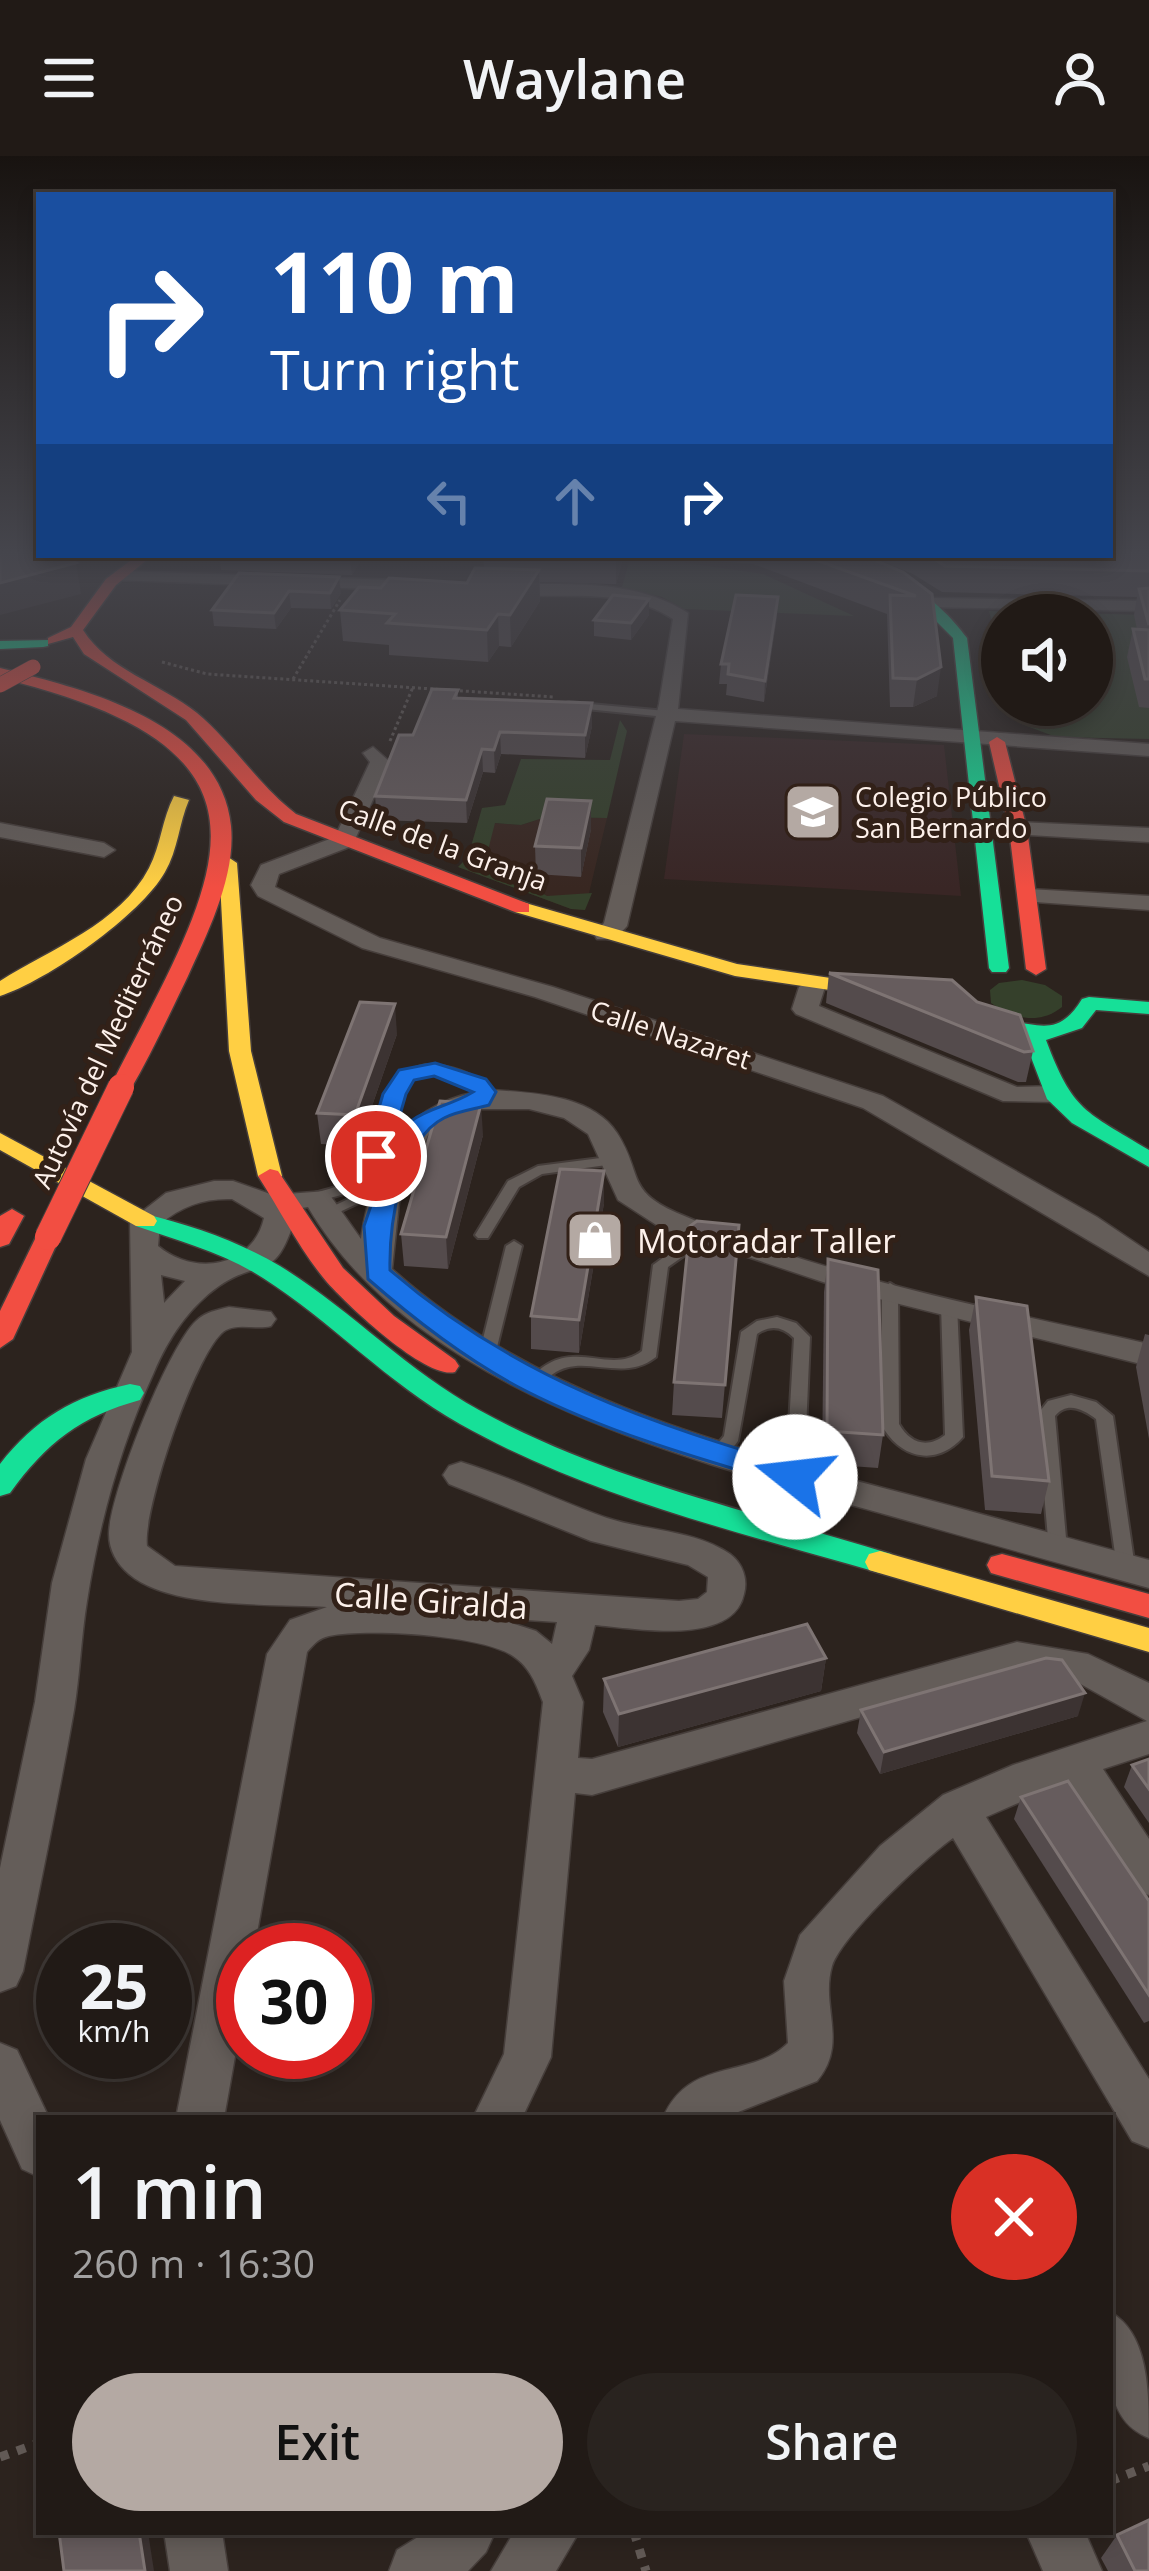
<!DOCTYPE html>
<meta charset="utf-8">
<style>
:root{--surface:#211a16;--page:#29231f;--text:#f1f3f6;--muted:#a2a1a1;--line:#3e3835;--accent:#b4a9a3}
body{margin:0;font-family:"Open Sans",sans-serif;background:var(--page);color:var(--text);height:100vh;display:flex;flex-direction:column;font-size:45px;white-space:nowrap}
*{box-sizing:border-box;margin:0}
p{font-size:39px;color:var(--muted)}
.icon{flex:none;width:66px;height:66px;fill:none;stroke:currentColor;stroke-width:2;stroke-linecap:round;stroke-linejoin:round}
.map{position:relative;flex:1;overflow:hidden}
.panel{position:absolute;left:36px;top:1959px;width:1077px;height:420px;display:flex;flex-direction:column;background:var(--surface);border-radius:0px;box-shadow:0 6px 18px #0003,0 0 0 3px var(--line)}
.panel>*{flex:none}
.hud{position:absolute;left:36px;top:36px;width:1077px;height:366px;border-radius:0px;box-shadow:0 6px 18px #0003,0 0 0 3px var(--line);background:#1a4fa0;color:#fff;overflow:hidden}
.controls{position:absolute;left:981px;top:438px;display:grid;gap:24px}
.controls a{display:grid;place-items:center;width:132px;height:132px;border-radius:50%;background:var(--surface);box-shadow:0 6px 18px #0003,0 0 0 3px var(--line);font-size:60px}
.speed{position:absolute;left:36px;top:1767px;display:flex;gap:24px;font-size:60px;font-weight:700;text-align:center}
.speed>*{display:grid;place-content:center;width:156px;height:156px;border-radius:50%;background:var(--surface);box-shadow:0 6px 18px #0003,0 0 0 3px var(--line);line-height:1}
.speed small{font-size:30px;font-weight:400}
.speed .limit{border:18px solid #d22;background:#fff;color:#111}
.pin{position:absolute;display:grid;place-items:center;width:102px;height:102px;color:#fff;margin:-51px;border:6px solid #fff;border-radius:50%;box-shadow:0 3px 12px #0007}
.me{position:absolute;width:132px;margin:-66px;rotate:286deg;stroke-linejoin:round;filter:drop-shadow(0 0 9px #0008)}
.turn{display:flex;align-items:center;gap:42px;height:252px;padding:0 36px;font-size:54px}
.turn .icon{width:156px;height:156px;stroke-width:2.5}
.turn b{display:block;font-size:84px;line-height:102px}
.lanes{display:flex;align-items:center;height:114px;padding:0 36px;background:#0003;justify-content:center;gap:60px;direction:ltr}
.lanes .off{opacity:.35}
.round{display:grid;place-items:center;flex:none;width:126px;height:126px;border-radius:63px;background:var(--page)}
.head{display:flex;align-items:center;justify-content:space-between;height:204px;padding:0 36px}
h1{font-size:72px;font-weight:600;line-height:90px}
.cta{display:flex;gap:24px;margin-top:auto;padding:24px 36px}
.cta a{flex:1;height:138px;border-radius:72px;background:var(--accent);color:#111;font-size:48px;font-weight:600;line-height:138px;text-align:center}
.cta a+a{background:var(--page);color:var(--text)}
header{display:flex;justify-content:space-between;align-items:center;height:156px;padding:0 36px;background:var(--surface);font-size:54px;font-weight:600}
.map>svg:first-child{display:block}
.education{fill:#392625}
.medical{fill:#382721}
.green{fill:#35402b}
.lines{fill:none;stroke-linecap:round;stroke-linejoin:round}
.lane-casing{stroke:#463e3b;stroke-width:4}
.street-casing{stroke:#463e3b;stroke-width:3}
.fast-casing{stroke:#463e3b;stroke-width:3}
.slow-casing{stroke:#463e3b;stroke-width:3}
.jam-casing{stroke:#463e3b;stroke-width:3}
.path-far1{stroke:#625a56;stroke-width:3;stroke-dasharray:3 3;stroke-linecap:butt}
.path{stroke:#625a56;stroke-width:9;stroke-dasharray:9 9;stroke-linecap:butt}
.lane{fill:#645d59;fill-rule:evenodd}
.street{fill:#645d59;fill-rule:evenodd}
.fast{fill:#16e098;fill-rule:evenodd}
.slow{fill:#ffcf43;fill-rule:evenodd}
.jam{fill:#f24e42;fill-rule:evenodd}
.jam-bridge-far1-casing{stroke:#463e3b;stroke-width:16;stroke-linecap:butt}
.jam-bridge-casing{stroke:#463e3b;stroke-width:28;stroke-linecap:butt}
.jam-bridge-far1{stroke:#f24e42;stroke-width:15}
.jam-bridge{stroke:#f24e42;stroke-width:26}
.wall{fill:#544b4c}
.shaded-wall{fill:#3c3332}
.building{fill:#665c5d;stroke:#7e7473;stroke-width:3}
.route{fill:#1a73e8;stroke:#114b97;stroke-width:3;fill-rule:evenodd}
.labels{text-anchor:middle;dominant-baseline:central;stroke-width:10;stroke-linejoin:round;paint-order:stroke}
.far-poi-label{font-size:27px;fill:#fdf1eb;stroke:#322118;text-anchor:start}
.far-street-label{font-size:27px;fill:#fdf1eb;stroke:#322118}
.poi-label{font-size:33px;fill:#fdf1eb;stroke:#322118;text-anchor:start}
.street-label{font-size:33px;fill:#fdf1eb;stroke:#322118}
</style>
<header><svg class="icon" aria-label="menu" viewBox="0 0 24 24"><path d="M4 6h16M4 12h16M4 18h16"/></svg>Waylane<svg class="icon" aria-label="person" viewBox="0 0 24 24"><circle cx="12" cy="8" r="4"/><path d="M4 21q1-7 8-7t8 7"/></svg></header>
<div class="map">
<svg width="1149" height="2415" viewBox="0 0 1149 2415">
<rect width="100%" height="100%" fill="#2c231e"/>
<path class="education" d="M684 578 944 589 961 740 664 723Z"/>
<path class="medical" d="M546 661 607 662 585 754 571 753 458 711 468 701 478 666 521 669Z"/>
<g class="green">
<path d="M631 399 763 418 854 460 684 453 662 441 622 431Z"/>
<path d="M989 455 1149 459V583L1056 581 1019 567 1015 549H1092V459H1002V503Z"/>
<path d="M620 564 627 575 607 662 546 661 521 669 495 667 487 698 491 706 547 740 592 737 585 754 571 753 458 711 468 701 482 652 505 649 521 603 610 604Z"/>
<path d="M1022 824 1045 829 1062 840V851C1040 869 1013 863 991 847L990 834 999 827Z"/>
</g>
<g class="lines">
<defs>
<g id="lane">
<path d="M569 546 666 555 671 558 666 561 566 551V547Z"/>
<path d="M426 909C450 909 472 916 490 933L486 947H476V934C463 925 449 917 432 917 385 917 397 997 369 1024 355 1037 335 1041 317 1045L312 1044 310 1041 312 1038C327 1033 345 1030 357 1019 393 988 363 921 426 909Z"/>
<path d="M616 1000 621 1001 623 1004 621 1007 542 1018 519 1031 488 1082H478L475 1079 508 1025 538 1010Z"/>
<path d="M390 1023 395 1024 397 1027 395 1030 331 1060H321L319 1057Z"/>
<path d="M710 1080 718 1085 715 1088 695 1092 668 1111 656 1201C622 1228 583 1196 553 1218 548 1221 544 1227 540 1232H528L526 1228C568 1174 607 1222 642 1195L653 1109 686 1085Z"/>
<path d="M514 1085 522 1090 495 1199 487 1204 479 1199 506 1090Z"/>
<path d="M890 1127 898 1132 899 1268C910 1287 927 1293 945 1279L941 1149 949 1144 957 1149 963 1281C936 1312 899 1302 881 1268L882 1132Z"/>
<path d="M777 1161 796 1167 810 1181 804 1321 801 1325H789L786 1321 794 1182C782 1170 770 1169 757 1178L738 1285C731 1296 718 1303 704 1299L701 1295 704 1291 719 1286 724 1280 741 1176 757 1165Z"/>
<path d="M1071 1239 1096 1246 1113 1260 1135 1412 1133 1417H1119L1117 1412 1096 1263C1083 1253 1067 1245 1055 1260L1067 1393 1065 1398H1051L1049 1393 1037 1259 1048 1245Z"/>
</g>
<g id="street">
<path d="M118 415 428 425 436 430 428 435 112 424 110 420Z"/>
<path d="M498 428C561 429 633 421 688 457L678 553 1149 588V600L675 565 627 770 615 783H597L594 778 604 767 659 548 673 463C619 427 552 446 492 437V429Z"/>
<path d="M932 442 1149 445V455L926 451 923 447Z"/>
<path d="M373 591 390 606 352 690 279 718 275 731 380 782 553 831 883 940 1097 1061 1149 1096V1120L863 952 535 841 362 792 258 740 251 729 261 709 335 681 370 606 363 597Z"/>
<path d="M1018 666 1149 672V686L1010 678 1007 673Z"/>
<path d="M0 667 104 687 115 694 104 701 0 681Z"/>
<path d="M1029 733 1149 740V754L1021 745V735Z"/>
<path d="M812 823 825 831 819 850 1017 931 1055 930 1069 938 1055 946 1003 945 796 858 792 853 799 831Z"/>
<path d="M492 934C534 937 592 939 617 977 644 1019 624 1035 682 1059 829 1122 993 1153 1149 1188V1210L859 1138 661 1072 618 1044 588 978 564 962 529 953H471L442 966 428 979 399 1047 392 1113C530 1237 708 1285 883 1332 972 1355 1060 1380 1149 1404V1432C1061 1408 973 1383 884 1358 691 1305 417 1236 308 1051L289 1054 295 1062C275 1128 261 1101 219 1130 189 1151 168 1183 154 1216 121 1288 99 1367 87 1445 81 1481 80 1518 74 1554 59 1641 40 1728 23 1815L16 1830 0 1836V1712L35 1546 52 1427 86 1303 132 1196 130 1065 166 1037 214 1025H233L273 1039 327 1035 361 1083C373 1002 406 942 492 934ZM232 1043 264 1062C253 1111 195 1121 158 1090L160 1068C182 1050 204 1042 232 1043ZM161 1119 185 1125 164 1147V1146Z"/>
<path d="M229 1151 271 1156 276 1163 271 1170C257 1174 239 1167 226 1174 197 1190 142 1356 147 1390L175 1410 679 1445 698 1443 707 1436 708 1421 688 1409 591 1385 449 1328 443 1319 449 1310 461 1306C511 1321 558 1345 607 1362 646 1375 695 1374 730 1398 743 1408 748 1423 744 1438 733 1491 633 1472 595 1469L589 1494 572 1520 583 1546 578 1602 592 1603 1017 1486 1088 1498 1149 1527V1598L1103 1613 1149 1683V1739L1134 1734 1066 1626 986 1661 1149 1923V1992L1132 1985 953 1682C926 1701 842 1779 832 1810 820 1851 849 1887 817 1925L723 1962H663C689 1900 751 1924 788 1887L784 1825 800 1779 880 1690 943 1639 1013 1609 1147 1565 1077 1526 1017 1516 592 1639 575 1637 551 1901 522 1962H473L504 1898 543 1546C536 1528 530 1511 513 1500 482 1479 367 1472 329 1480 319 1482 314 1488 307 1496L254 1794H243V1856L224 1962H176L267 1498 290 1464 327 1451C272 1447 172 1454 129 1418 117 1408 109 1394 109 1378 109 1340 168 1191 196 1165 205 1156 217 1154 229 1151ZM495 1462 557 1466 552 1488 536 1475Z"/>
<path d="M0 1887 17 1894 49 1962H39V2021L22 2013 0 1964Z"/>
<path d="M1110 2156C1149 2177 1149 2237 1149 2282 1099 2262 1110 2202 1110 2156Z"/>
<path d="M164 2376H222L228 2415H170Z"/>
<path d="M426 2376H495L486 2396 468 2415H389L397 2394Z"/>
<path d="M514 2376H579L556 2415H491Z"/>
<path d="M1026 2376H1085L1102 2415H1043Z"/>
</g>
<g id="fast">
<path d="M828 399C881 399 937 441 967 482L1009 812 1006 816H992L989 812 953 482 915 444Z"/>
<path d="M48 484V490L43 491 0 493V485Z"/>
<path d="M1089 841 1149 846V858L1096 854 1082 872 1046 884C1073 956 1085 955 1149 994V1011L1072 967 1047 943 1024 883 995 878 992 873C1022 851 1051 895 1082 843Z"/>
<path d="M145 1058C191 1069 240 1086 280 1110 350 1153 406 1214 479 1254 608 1325 752 1355 891 1398L895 1406 891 1414 880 1417C738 1376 590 1341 460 1268 387 1227 332 1166 263 1122 224 1097 179 1085 136 1070L133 1065 136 1060Z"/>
<path d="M130 1228 140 1230 144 1237 140 1244C81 1260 46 1287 10 1337L0 1340V1308C35 1263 74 1240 130 1228Z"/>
</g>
<g id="slow">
<path d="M174 640 189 644C179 667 178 694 165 716 141 759 47 825 0 840V825C50 793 120 768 149 712 161 689 162 663 174 640Z"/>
<path d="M228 701 237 707 251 895 282 1020 270 1027 258 1020 229 895 219 707Z"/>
<path d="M522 746 737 808 884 830 894 836 884 842 735 820 515 756V748Z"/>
<path d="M0 977 154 1060 157 1065 154 1070H136L0 994Z"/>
<path d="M880 1395 1149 1472V1496L869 1414 865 1406 869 1398Z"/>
</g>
<g id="jam">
<path d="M138 399H153L116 429 83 474C108 514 161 528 197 557 233 587 258 629 296 658L529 748V756H515L284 666 256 644 186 564 84 498 73 481 48 488V482L71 471 106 423Z"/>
<path d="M0 512C83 533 220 565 231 670 236 720 208 776 188 820 169 859 151 899 129 936H113L110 931C220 717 305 596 0 522Z"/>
<path d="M997 581 1005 586 1027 673 1046 813 1036 819 1026 813 1009 673 989 586Z"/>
<path d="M270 1013 278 1015 343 1112 394 1160 455 1204 459 1210 455 1216C426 1224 346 1148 326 1125 300 1094 280 1054 258 1020Z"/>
<path d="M12 1053 24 1060 9 1088 0 1091V1060Z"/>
<path d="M48 1073 60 1081 13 1183 0 1192V1155L36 1081Z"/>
<path d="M1002 1398 1149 1438V1462L991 1417 987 1409 991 1401Z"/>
</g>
</defs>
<use href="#lane" class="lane-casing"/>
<use href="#street" class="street-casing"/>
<use href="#fast" class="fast-casing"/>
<use href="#slow" class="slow-casing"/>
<use href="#jam" class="jam-casing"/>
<g class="path-far1">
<path d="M162 506 207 518 554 541"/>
<path d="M293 523 340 444"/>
<path d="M390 585 413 531"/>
</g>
<g class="path">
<path d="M0 2301 39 2287"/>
<path d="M1110 2325 1149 2310"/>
<path d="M634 2376 646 2415"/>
</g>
<use href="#lane" class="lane"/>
<use href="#street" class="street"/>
<use href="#fast" class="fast"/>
<use href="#slow" class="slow"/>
<use href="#jam" class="jam"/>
<defs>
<path id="jam-bridge-far1" d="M0 529 33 511"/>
<path id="jam-bridge" d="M48 1081 121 931"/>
</defs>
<use href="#jam-bridge-far1" class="jam-bridge-far1-casing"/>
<use href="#jam-bridge" class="jam-bridge-casing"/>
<use href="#jam-bridge-far1" class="jam-bridge-far1"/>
<use href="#jam-bridge" class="jam-bridge"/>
</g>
<g class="wall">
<path d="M1149 394V552L1139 551 1127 501 1133 473H1137L1134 459 1137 441 942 436 913 418 874 402 873 399H1110Z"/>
<path d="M219 399H364L352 419 221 414Z"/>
<path d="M483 399H624L616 428 540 426V445L511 491 499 490 488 506 389 499V489L343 485 340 454 381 432 467 427 484 412Z"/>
<path d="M639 399H863L932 438 937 540 913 551H890L887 458 753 408Z"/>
<path d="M239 417 341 437 331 453 291 452 276 473 214 470 212 454Z"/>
<path d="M649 459 631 484 594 480V464Z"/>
<path d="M777 460 764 546 726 539 727 528H719L721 508Z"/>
<path d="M458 534V542L592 570 585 602 501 598 495 617 483 616 467 667 377 664 375 640 413 579Z"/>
<path d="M591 673 581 721 536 718 535 690Z"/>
<path d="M829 817 1033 895 1026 926H1018L826 847Z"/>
<path d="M397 878 358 990 321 988 317 957Z"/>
<path d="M483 979 448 1113 404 1110 401 1078Z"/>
<path d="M604 1047 579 1197 531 1193V1160Z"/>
<path d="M739 1069 722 1262 672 1259 674 1226Z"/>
<path d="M828 1103 883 1279 878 1312 822 1308 824 1136Z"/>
<path d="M976 1141 1049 1325 1041 1358 985 1354 969 1174Z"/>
<path d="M1145 1178 1149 1179V1283L1136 1211Z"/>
<path d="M826 1502 821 1535 618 1591 603 1556 604 1523Z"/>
<path d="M861 1554 1078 1560 880 1618 857 1577Z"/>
<path d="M1149 1603V1667L1124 1631 1132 1609Z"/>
<path d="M1021 1641 1149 1745V1865L1144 1867 1014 1663Z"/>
<path d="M1117 2379 1149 2415H1108L1101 2402Z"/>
</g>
<g class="shaded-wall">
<path d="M353 399H364L352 419 350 403Z"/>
<path d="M617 399H624L616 428V402Z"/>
<path d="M76 407 81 438 0 459V427Z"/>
<path d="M539 414 540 445 511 491 510 459Z"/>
<path d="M339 421 341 437 331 453 330 437Z"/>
<path d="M289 435 291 452 276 473 274 457Z"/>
<path d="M778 441 777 460 764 546 765 525Z"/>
<path d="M649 443V459L631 484V467Z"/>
<path d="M498 458 499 490 488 506 487 474Z"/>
<path d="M941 511 937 540 913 551 917 523Z"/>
<path d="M592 547V570L585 602V579Z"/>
<path d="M500 576 501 598 495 617 494 594Z"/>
<path d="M482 593 483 616 467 667 466 644Z"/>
<path d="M591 645V673L581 721V692Z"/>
<path d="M395 848 397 878 358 990 355 959Z"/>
<path d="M481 948 483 979 448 1113 446 1081Z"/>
<path d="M604 1015V1047L579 1197V1164Z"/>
<path d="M826 1502 821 1535 618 1591 619 1558Z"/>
<path d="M1085 1537 1078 1560 880 1618 884 1596Z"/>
<path d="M139 2376H148L154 2415H145Z"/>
</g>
<g class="building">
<path d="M11 394H39V399H58L76 407 0 427V396Z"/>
<path d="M1110 394H1149V415L945 410 928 399H1110Z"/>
<path d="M229 399H353L350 403Z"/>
<path d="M519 399H617L616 402Z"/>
<path d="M802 399H863L903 416 932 438 941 511 917 523 893 522 890 439 916 440Z"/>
<path d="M475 412 539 414 510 459 498 458 487 474 387 467 395 458 340 454 359 431 381 432 389 422 467 427Z"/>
<path d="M239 417 339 421 330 437 289 435 274 457 212 454Z"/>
<path d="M1149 432V469L1139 433Z"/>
<path d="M613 439 649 443 631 467 594 464Z"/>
<path d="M736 439 778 441 765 525 728 518 729 508H721Z"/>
<path d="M1133 473 1149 474V523H1145Z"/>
<path d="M432 533 458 534 454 542 592 547 585 579 500 576 494 594 482 593 466 644 375 640 399 579H413Z"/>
<path d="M547 643 591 645 581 692 535 690Z"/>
<path d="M829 817 952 824 977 846 1020 859 1033 895 1024 896Z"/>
<path d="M360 846 395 848 355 959 317 957Z"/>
<path d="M440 945 481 948 446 1081 401 1078Z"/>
<path d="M560 1013 604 1015 579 1164 531 1160Z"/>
<path d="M697 1065 739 1069 725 1229 674 1226 690 1070Z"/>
<path d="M828 1103 878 1114 883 1279 827 1275Z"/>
<path d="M976 1141 1027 1150 1049 1325 992 1320Z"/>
<path d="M807 1468 826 1502 619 1558 604 1523Z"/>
<path d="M1046 1502 1062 1504 1085 1537 884 1596 861 1554Z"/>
<path d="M1149 1603V1633L1132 1609Z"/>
<path d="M1068 1625 1149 1745V1839L1021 1641Z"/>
<path d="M1149 2364V2415H1135L1117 2379Z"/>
<path d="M59 2376H139L145 2415H64Z"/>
</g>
<linearGradient id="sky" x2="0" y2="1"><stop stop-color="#181310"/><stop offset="0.54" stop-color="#45454c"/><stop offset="1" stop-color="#45454c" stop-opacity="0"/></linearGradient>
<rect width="1149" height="732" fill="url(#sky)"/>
<path class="route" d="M435 907 486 923 496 936 489 949C475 953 457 955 444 962 400 984 389 1071 390 1114 518 1224 647 1266 805 1313L810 1321 805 1328 795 1331C704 1304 610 1278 526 1235 469 1206 416 1165 368 1123L364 1070 388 1000 376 1007 365 1000 383 938 399 914ZM434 920 473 936C437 958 407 949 388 1000L406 938 414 924Z"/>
<defs>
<symbol id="school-square" viewBox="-11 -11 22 22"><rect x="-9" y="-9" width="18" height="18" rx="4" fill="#b4a9a3" stroke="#322118"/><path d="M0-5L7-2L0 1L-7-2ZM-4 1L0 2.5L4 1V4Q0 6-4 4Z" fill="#fff"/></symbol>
<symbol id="shop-square" viewBox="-11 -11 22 22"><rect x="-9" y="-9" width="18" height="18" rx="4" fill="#b4a9a3" stroke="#322118"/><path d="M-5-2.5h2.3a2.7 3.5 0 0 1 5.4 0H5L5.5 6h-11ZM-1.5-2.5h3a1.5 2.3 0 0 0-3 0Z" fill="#fff"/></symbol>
</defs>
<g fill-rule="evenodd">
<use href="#school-square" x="780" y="623" width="66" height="66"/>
<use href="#shop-square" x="562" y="1051" width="66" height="66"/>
</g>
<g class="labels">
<g class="far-poi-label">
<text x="855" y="640">Colegio Público<tspan x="855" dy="31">San Bernardo</tspan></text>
</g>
<g class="far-street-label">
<text transform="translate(443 688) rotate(20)">Calle de la Granja</text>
<text transform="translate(671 878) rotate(18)">Calle Nazaret</text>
<text transform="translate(107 885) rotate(-65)">Autovía del Mediterráneo</text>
</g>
<g class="poi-label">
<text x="637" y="1084">Motoradar Taller</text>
</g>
<g class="street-label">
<text transform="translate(431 1444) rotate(4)">Calle Giralda</text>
</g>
</g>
</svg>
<div class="controls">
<a><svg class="icon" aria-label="sound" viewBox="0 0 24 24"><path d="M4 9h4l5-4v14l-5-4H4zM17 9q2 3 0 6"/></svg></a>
</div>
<div class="speed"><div>25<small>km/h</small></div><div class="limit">30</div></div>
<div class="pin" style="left:376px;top:1000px;background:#d93025"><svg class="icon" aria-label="arrive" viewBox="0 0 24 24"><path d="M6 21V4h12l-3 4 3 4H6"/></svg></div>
<svg class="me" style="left:795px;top:1321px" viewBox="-20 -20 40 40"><circle r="19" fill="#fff"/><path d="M0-13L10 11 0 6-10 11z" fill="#1a73e8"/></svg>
<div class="hud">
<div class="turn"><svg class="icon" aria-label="right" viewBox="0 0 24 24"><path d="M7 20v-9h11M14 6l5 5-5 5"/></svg><div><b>110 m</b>Turn right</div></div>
<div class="lanes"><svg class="icon off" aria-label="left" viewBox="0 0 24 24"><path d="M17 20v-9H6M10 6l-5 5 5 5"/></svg><svg class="icon off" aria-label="ahead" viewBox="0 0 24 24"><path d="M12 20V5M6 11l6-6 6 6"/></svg><svg class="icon" aria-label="right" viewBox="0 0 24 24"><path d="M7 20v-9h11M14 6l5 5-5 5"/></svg></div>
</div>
<section class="panel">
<div class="head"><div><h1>1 min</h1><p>260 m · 16:30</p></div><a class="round" style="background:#d93025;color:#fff"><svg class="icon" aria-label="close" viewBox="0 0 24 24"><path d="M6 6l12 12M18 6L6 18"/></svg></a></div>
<div class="cta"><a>Exit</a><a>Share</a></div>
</section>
</div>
